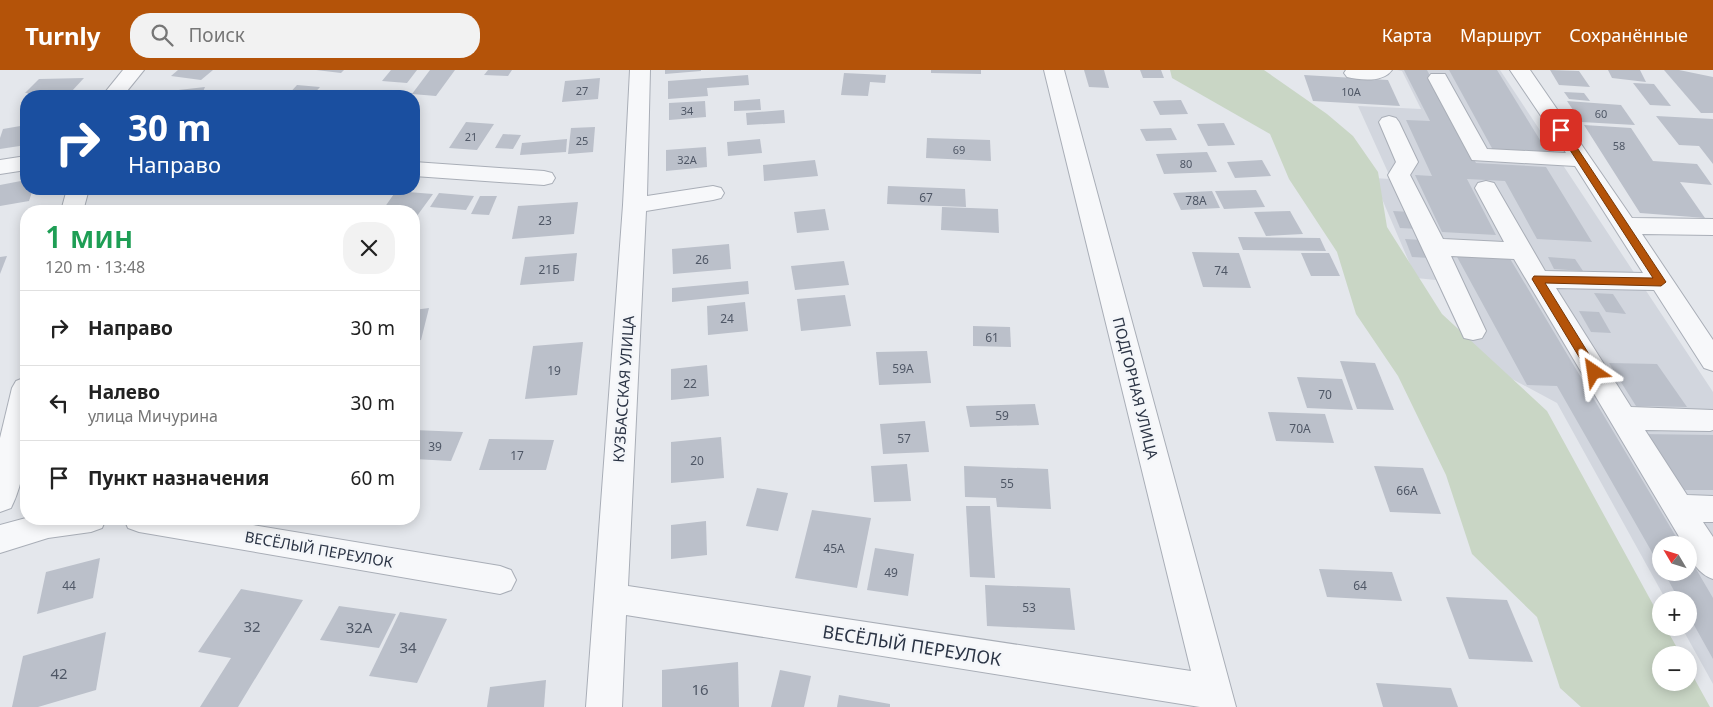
<!DOCTYPE html>
<html lang="ru">
<meta charset="utf-8">
<style>
:root{--surface:#fff;--page:#f2f2f2;--text:#222;--muted:#767676;--line:#e0e0e0;--accent:#b45309}
body{margin:0;font-family:"Noto Sans",sans-serif;background:var(--page);color:var(--text);height:100vh;display:flex;flex-direction:column;font-size:19px;white-space:nowrap}
*{box-sizing:border-box;margin:0}
p{font-size:16px;color:var(--muted)}
.icon{flex:none;width:28px;height:28px;fill:none;stroke:currentColor;stroke-width:2;stroke-linecap:round;stroke-linejoin:round}
.map{position:relative;flex:1;overflow:hidden}
.sheet{position:absolute;left:20px;top:135px;width:400px;height:320px;display:flex;flex-direction:column;background:var(--surface);border-radius:20px;box-shadow:0 2px 12px #0003}
.sheet>*{flex:none}
.guide{position:absolute;left:20px;top:20px;width:400px;height:105px;border-radius:20px;box-shadow:0 2px 12px #0003;background:#1a4fa0;color:#fff;overflow:hidden}
.needle{width:32px;rotate:308deg}
.fabs{position:absolute;left:1652px;top:466px;display:grid;gap:10px}
.fabs a{display:grid;place-items:center;width:45px;height:45px;border-radius:50%;background:var(--surface);box-shadow:0 2px 12px #0003;font-size:25px}
.pin{position:absolute;display:grid;place-items:center;width:42px;height:42px;color:#fff;margin:-21px;border-radius:10px;box-shadow:0 2px 8px #0006}
.me{position:absolute;width:55px;margin:-28px;rotate:328deg;stroke-linejoin:round;filter:drop-shadow(0 0 4px #0008)}
.turn{display:flex;align-items:center;gap:18px;height:105px;padding:0 25px;font-size:22px}
.turn .icon{width:65px;height:65px;stroke-width:2.5}
.turn b{display:block;font-size:35px;line-height:42px}
.round{display:grid;place-items:center;flex:none;width:52px;height:52px;border-radius:20px;background:var(--page)}
.headline{display:flex;align-items:center;justify-content:space-between;height:85px;padding:0 25px}
h1{font-size:30px;font-weight:600;line-height:38px;color:#1e9e55}
ul{padding:0;list-style:none}
li{display:flex;align-items:center;gap:15px;height:75px;padding:0 25px;border-top:1px solid var(--line)}
li div{flex:1}
li b{display:block;font-size:19px}
li em{font-style:normal}
header{display:flex;align-items:center;gap:30px;box-sizing:border-box;height:70px;padding:0 25px;background:var(--accent);color:#fff}
header strong{font-size:24px}
nav{display:flex;gap:28px;margin-inline-start:auto;font-size:18px}
.search{width:350px;height:45px;background:var(--page);display:flex;align-items:center;gap:12px;box-sizing:border-box;padding:0 18px;border-radius:20px;color:var(--muted);font-size:19px}
.map>svg:first-child{display:block}
.built{fill:#d2d6de;fill-rule:evenodd}
.green{fill:#c9d6c5}
.building{fill:#bbc0ca}
.lines{fill:none;stroke-linecap:round;stroke-linejoin:round}
.minor-casing{stroke:#a9aeb7;stroke-width:2}
.minor{fill:#f7f8fa;fill-rule:evenodd}
.route{fill:#b45309;stroke:#753606}
.labels{text-anchor:middle;dominant-baseline:central;stroke-width:5;stroke-linejoin:round;paint-order:stroke}
.far-number-label{font-size:11px;fill:#4f5766}
.number-label{font-size:12px;fill:#4f5766}
.street-label{font-size:15px;fill:#2b3445;stroke:#f4f6f9}
.near-number-label{font-size:15px;fill:#4f5766}
.near-street-label{font-size:18px;fill:#2b3445;stroke:#f4f6f9}
</style>
<header>
<strong>Turnly</strong>
<div class="search"><svg class="icon" aria-label="search" viewBox="0 0 24 24"><circle cx="10" cy="10" r="6"/><path d="M15 15l6 6"/></svg>Поиск</div>
<nav><a>Карта</a><a>Маршрут</a><a>Сохранённые</a></nav>
</header>
<div class="map">
<svg width="1713" height="637" viewBox="0 0 1713 637">
<rect width="100%" height="100%" fill="#e4e7ec"/>
<path class="built" d="M1397 0H1500L1713 322V614L1682 558H1689V530H1666L1557 333 1471 287 1436 210 1416 208 1373 108 1391 109 1358 36 1421 39 1402 1ZM1661 475H1689V502H1661Z"/>
<path class="green" d="M1170 0H1264L1327 44 1353 66 1378 102 1387 157 1442 244 1547 341 1661 549V558H1666L1681 585H1661V612H1689V599L1710 637H1581L1560 618 1537 547 1472 484 1446 405 1398 306 1356 244 1337 182 1289 109 1270 64 1172 8Z"/>
<g class="building">
<path d="M178 0H213L201 10 171 6Z"/>
<path d="M316 0H344L341 3Z"/>
<path d="M391 0H417L407 13 382 11Z"/>
<path d="M430 0H455L436 26 412 24Z"/>
<path d="M488 0H512L508 6 484 5Z"/>
<path d="M665 0H701V1L665 4Z"/>
<path d="M931 0H981V4L931 3Z"/>
<path d="M1084 0H1104L1109 18 1089 17Z"/>
<path d="M1140 0H1161L1164 8H1143Z"/>
<path d="M1404 0H1427L1476 93 1546 97 1592 172 1537 169 1505 111 1467 109 1496 165 1442 162 1415 105 1432 106 1406 50 1430 51Z"/>
<path d="M1449 0H1497L1548 83 1493 80Z"/>
<path d="M1550 0 1579 1 1590 17 1559 15Z"/>
<path d="M1608 0H1640L1646 12 1612 8Z"/>
<path d="M1664 0H1679L1713 7V43H1701Z"/>
<path d="M844 3 886 5 885 13 870 12 868 26 841 25Z"/>
<path d="M748 5 749 15 707 18 708 26 668 29V11Z"/>
<path d="M1304 5 1388 10 1400 36 1313 31Z"/>
<path d="M84 8 71 22 25 23 39 9Z"/>
<path d="M600 8 598 29 562 32 565 11Z"/>
<path d="M1633 13 1654 14 1671 36 1650 35Z"/>
<path d="M297 15 320 17 312 26H287Z"/>
<path d="M205 17 201 26H151L152 23Z"/>
<path d="M240 22 239 26H218V25Z"/>
<path d="M1564 22 1584 23 1590 31 1569 29Z"/>
<path d="M760 29 761 40 734 41V31Z"/>
<path d="M1181 30 1188 44 1160 45 1153 31Z"/>
<path d="M705 31 706 47 669 50V33Z"/>
<path d="M1567 31 1621 35 1635 55 1581 52Z"/>
<path d="M784 40 785 53 747 55 746 43Z"/>
<path d="M1656 46 1713 49V94L1699 76 1679 75Z"/>
<path d="M466 52 494 54 477 80 449 78Z"/>
<path d="M1224 53 1235 75 1208 76 1197 54Z"/>
<path d="M26 55V75L0 79V68L3 59Z"/>
<path d="M1584 55 1631 58 1653 91 1697 94 1712 115 1680 112 1705 148 1640 143Z"/>
<path d="M595 57 593 82 568 84 571 58Z"/>
<path d="M1171 58 1177 70 1146 71 1140 59Z"/>
<path d="M503 64 521 65 513 79 495 78Z"/>
<path d="M927 68 990 70 991 91 926 88Z"/>
<path d="M567 69 566 82 520 85 522 73Z"/>
<path d="M760 69 762 83 728 86 727 72Z"/>
<path d="M706 77 707 97 666 101V80Z"/>
<path d="M1207 82 1217 102 1164 104 1156 84Z"/>
<path d="M815 90 818 106 764 111 763 95Z"/>
<path d="M1262 90 1271 106 1235 108 1227 92Z"/>
<path d="M26 110V119H33L29 131 0 136V115Z"/>
<path d="M888 116 965 119 966 137 887 134Z"/>
<path d="M122 119H166L163 123 118 125Z"/>
<path d="M244 119H273L268 125 241 122Z"/>
<path d="M1256 120 1265 137 1224 139 1215 121Z"/>
<path d="M396 121 433 124 414 150V141H382Z"/>
<path d="M1212 121 1220 138 1181 140 1173 123Z"/>
<path d="M439 123 474 126 466 140 430 137Z"/>
<path d="M480 126H497L489 145 471 144Z"/>
<path d="M578 132 574 164 512 169 518 136Z"/>
<path d="M942 137 998 139 999 163 941 160Z"/>
<path d="M825 139 829 160 797 163 794 142Z"/>
<path d="M1290 141 1303 164 1266 166 1254 142Z"/>
<path d="M1393 141 1411 142 1418 159 1400 158Z"/>
<path d="M1238 167 1320 168 1326 181 1243 180Z"/>
<path d="M1405 169 1423 170 1430 188 1412 187Z"/>
<path d="M729 174 731 199 673 204 672 179Z"/>
<path d="M1192 182 1239 183 1251 218 1203 217Z"/>
<path d="M577 183 574 211 520 215 525 187Z"/>
<path d="M1301 183H1329L1340 206H1311Z"/>
<path d="M1456 185 1509 187 1681 475H1661V498L1557 316 1527 315Z"/>
<path d="M7 186 0 204V187Z"/>
<path d="M1548 187 1575 189 1583 201 1554 199Z"/>
<path d="M844 191 849 215 795 220 791 196Z"/>
<path d="M748 211 749 224 672 232V218Z"/>
<path d="M1594 223 1613 224 1626 244 1606 242Z"/>
<path d="M845 225 851 256 801 261 797 229Z"/>
<path d="M745 232 748 261 708 265 707 236Z"/>
<path d="M429 238 421 270 414 271V240Z"/>
<path d="M1579 241 1599 242 1611 263 1591 262Z"/>
<path d="M973 256 1010 257 1011 277 973 276Z"/>
<path d="M583 272 577 325 525 329 533 276Z"/>
<path d="M927 281 931 313 879 315 876 282Z"/>
<path d="M1340 291 1375 293 1394 340 1357 339Z"/>
<path d="M1609 293 1657 294 1687 337 1636 336Z"/>
<path d="M707 295 709 326 671 330V299Z"/>
<path d="M1297 307 1342 309 1353 340 1307 338Z"/>
<path d="M1035 334 1039 355 970 357 966 336Z"/>
<path d="M1268 342 1325 344 1334 373 1276 371Z"/>
<path d="M925 351 929 382 883 384 880 354Z"/>
<path d="M414 360 463 362 451 391 414 389Z"/>
<path d="M1639 364 1713 365V420H1675Z"/>
<path d="M721 367 724 408 671 413V372Z"/>
<path d="M489 369 554 370 546 400H479Z"/>
<path d="M907 394 911 431 874 432 871 396Z"/>
<path d="M964 396 1048 399 1051 439 997 437 996 428 965 427Z"/>
<path d="M1374 396 1423 398 1441 444 1390 442Z"/>
<path d="M757 418 788 423 778 461 746 456Z"/>
<path d="M966 436H990L995 508 970 507Z"/>
<path d="M812 440 871 448 857 518 795 508Z"/>
<path d="M706 451 707 485 671 489V455Z"/>
<path d="M875 478 914 484 908 526 867 520Z"/>
<path d="M1689 487 1713 528V589L1689 546V530H1679L1664 502H1689Z"/>
<path d="M100 488 93 528 37 544 46 502Z"/>
<path d="M1319 499 1392 502 1402 531 1327 527Z"/>
<path d="M985 515 1070 518 1075 560 987 556Z"/>
<path d="M241 519 303 530 238 637H200L231 588 198 582Z"/>
<path d="M1446 527 1507 530 1533 592 1469 589Z"/>
<path d="M339 536 396 544 379 578 320 570Z"/>
<path d="M400 542 447 549 417 613 369 606Z"/>
<path d="M106 562 96 620 38 637H12L23 586Z"/>
<path d="M738 592 739 637H662V600Z"/>
<path d="M780 600 811 606 804 637H771Z"/>
<path d="M546 610 544 637H487L490 617Z"/>
<path d="M1376 613 1451 618 1458 637H1383Z"/>
<path d="M839 625 890 634V637H837Z"/>
</g>
<g class="lines">
<defs>
<g id="minor">
<path d="M123 0H144L123 26H102Z"/>
<path d="M630 0H650L647 126 713 116 721 118 724 123 721 128 713 130 646 141 628 516 1191 601 1044 0H1064L1236 637H1200L626 545 622 637H586L623 135Z"/>
<path d="M1346 0H1392C1383 13 1360 10 1347 7L1344 3Z"/>
<path d="M1510 0H1530L1632 148 1713 149V165L1642 164 1713 270V301L1704 298 1654 220 1556 218 1631 337 1713 340V360L1710 361 1645 360 1687 425 1713 426V452H1703L1713 467V509C1699 504 1689 491 1689 475H1684L1514 189 1451 186 1486 261 1482 268 1473 270 1464 268 1388 105 1396 92 1379 52 1382 48 1389 46 1396 48 1399 52 1418 92 1410 105 1443 169 1504 172 1475 118 1478 113 1486 111 1494 113 1545 201 1643 203 1575 96 1472 90 1428 8 1431 4H1445L1487 79 1566 83Z"/>
<path d="M26 86V100L0 104V90Z"/>
<path d="M414 92 544 101 552 103 555 108 552 113 544 115 414 106Z"/>
<path d="M67 119H89L83 141H61Z"/>
<path d="M26 307C29 349 30 400 11 438L0 442V368L12 318 16 311Z"/>
<path d="M26 448V449H106L102 458 91 462 48 468 0 483V455Z"/>
<path d="M124 449H217L500 496 511 500 516 510 511 520 500 524 139 462 128 458Z"/>
</g>
</defs>
<use href="#minor" class="minor-casing"/>
<use href="#minor" class="minor"/>
</g>
<path class="route" d="M1558 58H1564L1666 212 1661 216 1545 213 1600 302 1594 306 1590 305 1532 209 1534 206 1653 208 1557 60Z"/>
<g class="labels">
<g class="far-number-label">
<text x="582" y="20">27</text>
<text x="1351" y="21">10А</text>
<text x="687" y="40">34</text>
<text x="1601" y="43">60</text>
<text x="471" y="66">21</text>
<text x="582" y="70">25</text>
<text x="1619" y="75">58</text>
<text x="959" y="79">69</text>
<text x="687" y="89">32А</text>
<text x="1186" y="93">80</text>
</g>
<g class="number-label">
<text x="926" y="127">67</text>
<text x="1196" y="130">78А</text>
<text x="545" y="150">23</text>
<text x="702" y="189">26</text>
<text x="549" y="199">21Б</text>
<text x="1221" y="200">74</text>
<text x="727" y="248">24</text>
<text x="992" y="267">61</text>
<text x="903" y="298">59А</text>
<text x="554" y="300">19</text>
<text x="690" y="313">22</text>
<text x="1325" y="324">70</text>
<text x="1002" y="345">59</text>
<text x="1300" y="358">70А</text>
<text x="904" y="368">57</text>
<text x="435" y="376">39</text>
<text x="517" y="385">17</text>
<text x="697" y="390">20</text>
<text x="1007" y="413">55</text>
<text x="1407" y="420">66А</text>
<text x="834" y="478">45А</text>
<text x="891" y="502">49</text>
<text x="69" y="515">44</text>
<text x="1360" y="515">64</text>
<text x="1029" y="537">53</text>
</g>
<g class="street-label">
<text transform="translate(1136 318) rotate(76)">ПОДГОРНАЯ УЛИЦА</text>
<text transform="translate(623 319) rotate(-86)">КУЗБАССКАЯ УЛИЦА</text>
<text transform="translate(319 479) rotate(10)">ВЕСЁЛЫЙ ПЕРЕУЛОК</text>
</g>
<g class="near-number-label">
<text x="252" y="556">32</text>
<text x="359" y="557">32А</text>
<text x="408" y="577">34</text>
<text x="59" y="603">42</text>
<text x="700" y="619">16</text>
</g>
<g class="near-street-label">
<text transform="translate(912 575) rotate(9)">ВЕСЁЛЫЙ ПЕРЕУЛОК</text>
</g>
</g>
</svg>
<div class="fabs">
<a><svg class="needle" viewBox="-14 -14 28 28"><path d="M0-13l5 13h-10z" fill="#e53935"/><path d="M0 13l5-13h-10z" fill="#767676"/></svg></a>
<a>+</a>
<a>−</a>
</div>
<div class="pin" style="left:1561px;top:60px;background:#d93025"><svg class="icon" aria-label="arrive" viewBox="0 0 24 24"><path d="M6 21V4h12l-3 4 3 4H6"/></svg></div>
<svg class="me" style="left:1594px;top:302px" viewBox="-20 -20 40 40"><path d="M0-17L14 15 0 8-14 15z" fill="#b45309" stroke="#fff" stroke-width="4"/></svg>
<div class="guide">
<div class="turn"><svg class="icon" aria-label="right" viewBox="0 0 24 24"><path d="M7 20v-9h11M14 6l5 5-5 5"/></svg><div><b>30 m</b>Направо</div></div>
</div>
<section class="sheet">
<div class="headline"><div><h1>1 мин</h1><p>120 m · 13:48</p></div><a class="round"><svg class="icon" aria-label="close" viewBox="0 0 24 24"><path d="M6 6l12 12M18 6L6 18"/></svg></a></div>
<ul>
<li><svg class="icon" aria-label="right" viewBox="0 0 24 24"><path d="M7 20v-9h11M14 6l5 5-5 5"/></svg><div><b>Направо</b></div><em>30 m</em></li>
<li><svg class="icon" aria-label="left" viewBox="0 0 24 24"><path d="M17 20v-9H6M10 6l-5 5 5 5"/></svg><div><b>Налево</b><p>улица Мичурина</p></div><em>30 m</em></li>
<li><svg class="icon" aria-label="arrive" viewBox="0 0 24 24"><path d="M6 21V4h12l-3 4 3 4H6"/></svg><div><b>Пункт назначения</b></div><em>60 m</em></li>
</ul>
</section>
</div>
